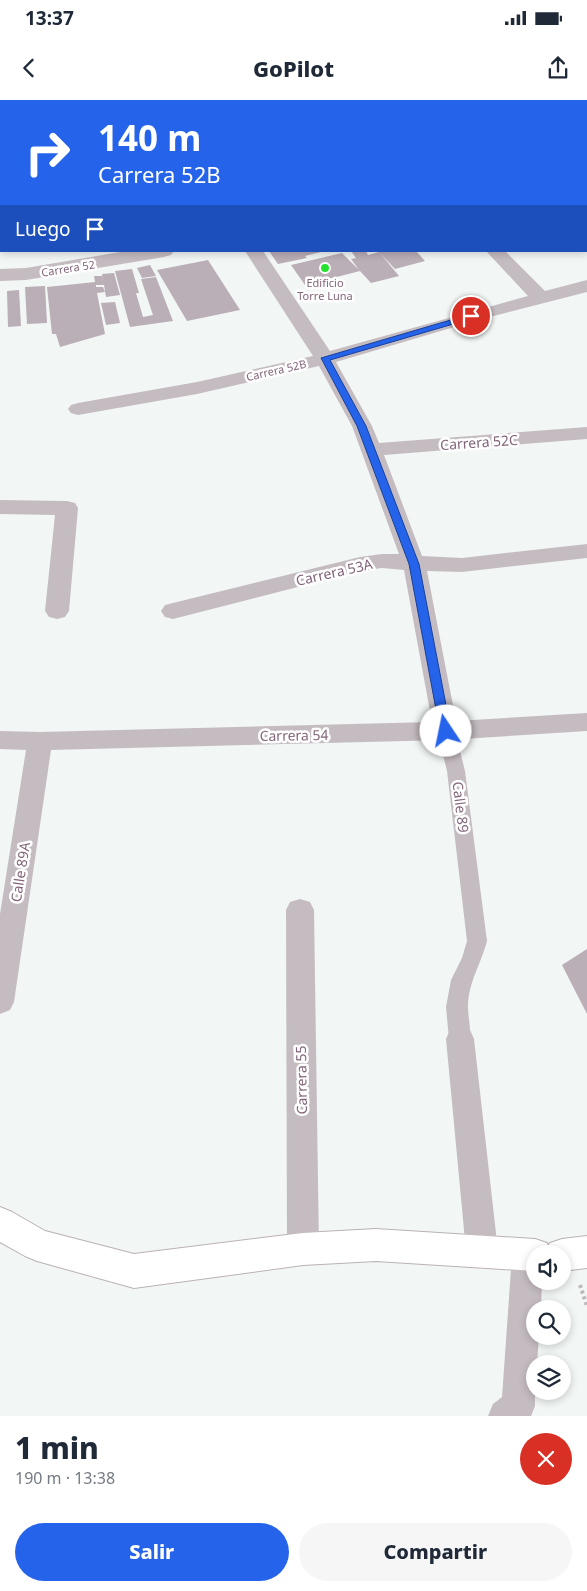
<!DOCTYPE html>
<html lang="es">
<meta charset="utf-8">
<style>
:root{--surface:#fff;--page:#f6f6f7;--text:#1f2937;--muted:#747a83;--accent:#2563eb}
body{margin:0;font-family:"Noto Sans",sans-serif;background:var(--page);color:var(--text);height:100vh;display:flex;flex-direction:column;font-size:19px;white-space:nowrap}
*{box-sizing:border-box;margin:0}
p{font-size:16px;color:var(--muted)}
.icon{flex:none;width:28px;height:28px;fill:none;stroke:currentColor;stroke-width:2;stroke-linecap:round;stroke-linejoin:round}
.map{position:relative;height:1316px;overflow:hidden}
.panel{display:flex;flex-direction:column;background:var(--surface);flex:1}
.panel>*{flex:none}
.banner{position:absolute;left:0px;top:0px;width:588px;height:152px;box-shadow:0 2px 8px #0003;background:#2563eb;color:#fff;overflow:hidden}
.controls{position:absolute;left:526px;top:1145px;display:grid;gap:10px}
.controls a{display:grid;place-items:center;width:45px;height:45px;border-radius:50%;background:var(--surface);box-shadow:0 2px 8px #0003;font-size:25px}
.pin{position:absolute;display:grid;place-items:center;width:42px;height:42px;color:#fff;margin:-21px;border:2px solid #fff;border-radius:50%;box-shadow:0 1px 5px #0007}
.me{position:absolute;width:55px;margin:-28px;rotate:349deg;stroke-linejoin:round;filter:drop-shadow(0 0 4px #0008)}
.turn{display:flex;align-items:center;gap:18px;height:105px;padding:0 15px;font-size:22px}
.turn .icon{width:65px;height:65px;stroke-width:2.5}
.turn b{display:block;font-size:35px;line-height:42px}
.then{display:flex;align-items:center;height:48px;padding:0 15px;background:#0003;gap:10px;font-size:19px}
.round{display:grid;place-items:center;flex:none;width:52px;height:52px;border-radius:26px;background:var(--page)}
.overview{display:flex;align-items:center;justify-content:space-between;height:85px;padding:0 15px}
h1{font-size:30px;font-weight:800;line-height:38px}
.action{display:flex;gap:10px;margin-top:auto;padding:10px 15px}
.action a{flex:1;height:58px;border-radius:30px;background:var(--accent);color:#fff;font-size:20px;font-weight:800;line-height:58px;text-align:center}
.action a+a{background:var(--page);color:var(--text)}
.status{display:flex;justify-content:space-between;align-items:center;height:35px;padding:0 25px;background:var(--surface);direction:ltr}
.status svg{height:14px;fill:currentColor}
header{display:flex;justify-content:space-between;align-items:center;height:65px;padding:0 15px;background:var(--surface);font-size:22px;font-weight:800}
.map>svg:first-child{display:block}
.building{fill:#baaeb7}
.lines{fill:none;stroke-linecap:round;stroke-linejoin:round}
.secondary-casing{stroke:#bbb1b8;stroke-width:2}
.path{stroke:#bdb7bb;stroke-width:4;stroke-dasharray:3 3;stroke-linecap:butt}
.pedestrian{fill:#c5bcc2;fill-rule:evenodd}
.minor{fill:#c5bcc2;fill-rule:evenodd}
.tertiary{fill:#c5bcc2;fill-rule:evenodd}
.secondary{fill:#fff;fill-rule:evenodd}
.route{fill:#2563eb;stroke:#184099}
.poi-dot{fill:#26e22f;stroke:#fff;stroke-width:2}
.labels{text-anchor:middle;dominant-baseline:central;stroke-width:5;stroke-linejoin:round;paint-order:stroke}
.far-street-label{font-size:11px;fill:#83657b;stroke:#fff}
.far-poi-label{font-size:11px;fill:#83657b;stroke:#fff}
.street-label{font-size:14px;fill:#83657b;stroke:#fff}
</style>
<div class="status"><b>13:37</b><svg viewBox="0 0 49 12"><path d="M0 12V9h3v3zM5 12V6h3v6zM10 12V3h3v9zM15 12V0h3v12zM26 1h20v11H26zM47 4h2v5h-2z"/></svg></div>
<header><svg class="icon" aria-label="back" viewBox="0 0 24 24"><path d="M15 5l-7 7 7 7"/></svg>GoPilot<svg class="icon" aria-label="share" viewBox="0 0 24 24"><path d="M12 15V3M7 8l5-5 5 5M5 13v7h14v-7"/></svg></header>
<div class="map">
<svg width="587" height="1316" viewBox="0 0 587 1316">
<rect width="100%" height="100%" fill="#f2f6f5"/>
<g class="building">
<path d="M269 151H321V152L305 156 307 158 278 164Z"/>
<path d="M351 151H366L368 155 379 152 378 151H416L425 161 395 169 380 153 399 176 371 183 360 171 305 185 291 165 342 153 359 170 351 159 356 158Z"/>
<path d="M208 160 240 210 187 221 157 170Z"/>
<path d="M150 165 156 176 142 178 137 168Z"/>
<path d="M132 169 139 193H136L143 217 153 215 141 179 156 177 173 221 130 227 115 171Z"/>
<path d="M114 173 120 195 106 197 104 185H96V187H103L105 192 97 193 105 234 60 247 56 234H52L47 187 95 182 94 176H102L103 183 102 174Z"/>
<path d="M45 186 47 223 27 224 25 187Z"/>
<path d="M19 190 21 226 8 227 7 191Z"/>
<path d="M115 202 120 223 106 225 101 203Z"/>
<path d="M587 849V914L562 865Z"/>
</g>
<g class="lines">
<defs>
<path id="secondary" d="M0 1107 12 1112 45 1131 134 1154 303 1133 376 1129 535 1139 547 1143 548 1146 550 1143 562 1139 587 1136V1168L562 1171V1154H535V1171L376 1161 303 1165 134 1188 37 1161 25 1156 0 1142Z"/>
</defs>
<use href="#secondary" class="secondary-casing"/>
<path class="path" d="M580 1185 587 1206"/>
<path class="pedestrian" d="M446 624 453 626 455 631 465 671 487 841C481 864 468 883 468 907 468 920 473 934 468 946L460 948 452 946 449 939 446 907 451 880 462 858 467 841 447 671 437 631 439 626Z"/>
<g class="minor">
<path d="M437 0H454L455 1H438Z"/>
<path d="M483 0H500L501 1H484Z"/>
<path d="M245 151H263L330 251 528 196 486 151H505L545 191 587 180V192L478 220 336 262 372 326 379 343 587 327V339L384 355 422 456 462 458 587 444V458L462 472 427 471 456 621 587 613V631L446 640 51 650 14 902 10 910 0 914V814L26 650 0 649V631L40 632 432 622 404 470 382 468 360 471 173 519 165 517 161 511 165 505 173 503 360 457 382 454H399L352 326 319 266 197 294 78 315 71 313 68 309 71 305 78 303 197 282 313 256Z"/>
<path d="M0 400 67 401 75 403 78 408 69 511 65 517 57 519 49 517 45 511 55 415 0 414Z"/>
<path d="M300 799 310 802 314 810 319 1149 314 1159 303 1164 292 1159 287 1149 286 810 290 802Z"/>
<path d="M460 927 470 930 474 939 498 1151 493 1162 482 1166 471 1162 466 1151 446 939 450 930Z"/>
<path d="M528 1140 539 1144 543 1154H535V1181H542L541 1209H535V1236H539L537 1264H535V1306L531 1316H488L493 1304 502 1297 512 1155 517 1144Z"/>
</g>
<g class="tertiary">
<rect x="586" y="27" width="1" height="10"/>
<path d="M126 151H174L171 155 164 157 26 180 0 181V169L26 168Z"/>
</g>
<use href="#secondary" class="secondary"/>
</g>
<path class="route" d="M471 214 474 215V218L330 260 366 326 419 464 451 631 446 635 440 631 409 464 357 326 321 258Z"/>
<circle class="poi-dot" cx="325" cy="168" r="5"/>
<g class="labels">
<g class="far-street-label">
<text transform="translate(68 168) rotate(-9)">Carrera 52</text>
<text transform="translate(276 270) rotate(-13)">Carrera 52B</text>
</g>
<g class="far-poi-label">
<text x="325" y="182">Edificio<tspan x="325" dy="13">Torre Luna</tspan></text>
</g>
<g class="street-label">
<text transform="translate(479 342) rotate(-4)">Carrera 52C</text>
<text transform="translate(334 472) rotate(-13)">Carrera 53A</text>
<text transform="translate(294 635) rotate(-1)">Carrera 54</text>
<text transform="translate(461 707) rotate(83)">Calle 89</text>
<text transform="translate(20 772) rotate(-81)">Calle 89A</text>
<text transform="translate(301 980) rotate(-91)">Carrera 55</text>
</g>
</g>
</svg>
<div class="controls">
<a><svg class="icon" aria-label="sound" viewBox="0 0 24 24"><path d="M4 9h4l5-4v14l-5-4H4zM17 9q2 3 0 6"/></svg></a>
<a><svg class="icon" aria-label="search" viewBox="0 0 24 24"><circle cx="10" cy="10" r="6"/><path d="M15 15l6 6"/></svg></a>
<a><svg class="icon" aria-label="layers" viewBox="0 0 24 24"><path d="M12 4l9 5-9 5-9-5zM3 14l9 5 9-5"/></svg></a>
</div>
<div class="pin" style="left:471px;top:216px;background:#d93025"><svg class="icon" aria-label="arrive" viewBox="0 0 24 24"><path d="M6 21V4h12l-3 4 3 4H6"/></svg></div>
<svg class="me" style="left:446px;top:631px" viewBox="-20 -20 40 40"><circle r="19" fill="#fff"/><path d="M0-13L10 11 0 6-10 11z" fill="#2563eb"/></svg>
<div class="banner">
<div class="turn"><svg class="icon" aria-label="right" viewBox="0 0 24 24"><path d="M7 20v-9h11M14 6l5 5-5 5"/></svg><div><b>140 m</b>Carrera 52B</div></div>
<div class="then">Luego<svg class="icon" aria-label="arrive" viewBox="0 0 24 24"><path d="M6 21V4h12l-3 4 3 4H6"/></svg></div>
</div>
</div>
<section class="panel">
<div class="overview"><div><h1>1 min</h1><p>190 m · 13:38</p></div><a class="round" style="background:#d93025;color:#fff"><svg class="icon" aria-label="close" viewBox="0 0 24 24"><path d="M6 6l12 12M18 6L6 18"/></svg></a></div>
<div class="action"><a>Salir</a><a>Compartir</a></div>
</section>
